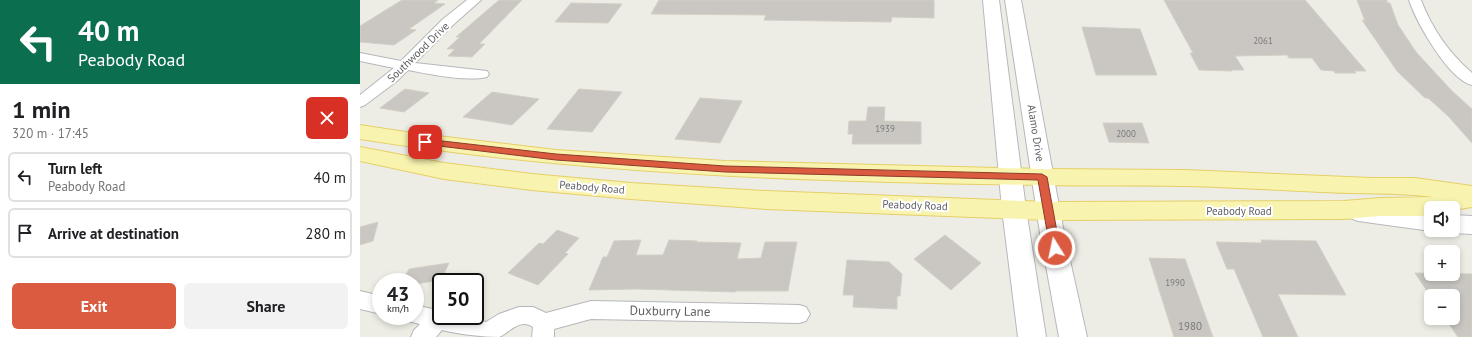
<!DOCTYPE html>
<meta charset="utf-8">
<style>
:root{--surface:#fff;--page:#f2f2f2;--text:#202124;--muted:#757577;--line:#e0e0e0;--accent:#da5b3f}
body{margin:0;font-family:"PT Sans",sans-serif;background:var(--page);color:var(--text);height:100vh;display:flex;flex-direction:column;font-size:15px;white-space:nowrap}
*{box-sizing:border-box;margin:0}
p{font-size:13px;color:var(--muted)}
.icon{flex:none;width:22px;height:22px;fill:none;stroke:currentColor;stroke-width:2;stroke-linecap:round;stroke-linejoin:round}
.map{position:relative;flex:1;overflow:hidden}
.details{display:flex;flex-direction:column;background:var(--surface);width:360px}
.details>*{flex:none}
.top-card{background:#0b6e4f;color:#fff;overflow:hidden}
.buttons{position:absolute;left:1064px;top:201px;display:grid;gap:8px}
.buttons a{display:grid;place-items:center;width:36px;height:36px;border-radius:6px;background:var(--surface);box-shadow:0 2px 6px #0003;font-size:20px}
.speed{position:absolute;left:12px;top:273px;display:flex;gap:8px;font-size:20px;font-weight:700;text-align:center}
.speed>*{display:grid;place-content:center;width:52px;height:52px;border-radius:50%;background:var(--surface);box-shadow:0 2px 6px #0003;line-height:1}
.speed small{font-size:10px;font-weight:400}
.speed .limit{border:2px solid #111;border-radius:6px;background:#fff;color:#111}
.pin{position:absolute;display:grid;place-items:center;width:34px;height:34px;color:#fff;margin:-17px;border-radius:8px;box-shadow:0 2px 6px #0006}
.me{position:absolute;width:44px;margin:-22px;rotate:350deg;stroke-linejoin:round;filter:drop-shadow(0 0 3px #0008)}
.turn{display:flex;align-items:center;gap:14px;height:84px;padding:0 12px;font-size:18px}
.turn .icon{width:52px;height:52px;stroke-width:2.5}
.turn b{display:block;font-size:28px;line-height:34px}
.round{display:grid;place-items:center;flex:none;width:42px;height:42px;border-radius:6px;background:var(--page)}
.overview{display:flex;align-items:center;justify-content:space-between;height:68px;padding:0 12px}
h1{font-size:24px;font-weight:700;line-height:30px}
.primary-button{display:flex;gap:8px;margin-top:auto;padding:8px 12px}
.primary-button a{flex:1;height:46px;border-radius:6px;background:var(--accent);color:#fff;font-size:16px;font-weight:700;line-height:46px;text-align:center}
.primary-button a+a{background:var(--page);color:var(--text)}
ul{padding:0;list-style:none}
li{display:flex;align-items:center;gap:12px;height:50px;margin:0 8px 6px;padding:0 4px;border:2px solid var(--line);border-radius:6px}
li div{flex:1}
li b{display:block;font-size:15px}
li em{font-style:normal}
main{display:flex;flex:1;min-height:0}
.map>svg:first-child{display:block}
.building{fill:#cac7c2;stroke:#d2cfc4}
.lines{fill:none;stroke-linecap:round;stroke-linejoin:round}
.minor-casing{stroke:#b5b7bb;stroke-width:2}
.secondary-casing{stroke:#b7b8be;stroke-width:2}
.primary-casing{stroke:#e5cf67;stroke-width:2}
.minor{fill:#fff;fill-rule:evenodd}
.secondary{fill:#fff;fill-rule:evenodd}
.primary{fill:#f8f4b0;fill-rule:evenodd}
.route{fill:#da5b3f;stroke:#8e3b29}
.labels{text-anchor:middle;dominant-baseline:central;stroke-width:4;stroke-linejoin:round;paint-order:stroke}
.number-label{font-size:9px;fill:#78797c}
.street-label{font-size:11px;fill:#5d5f64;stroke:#fff}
.near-number-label{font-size:11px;fill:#78797c}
.near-street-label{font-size:13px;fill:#5d5f64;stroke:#fff}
</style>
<main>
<section class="details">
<div class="top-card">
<div class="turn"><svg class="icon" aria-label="left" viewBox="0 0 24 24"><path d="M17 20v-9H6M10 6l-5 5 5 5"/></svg><div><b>40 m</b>Peabody Road</div></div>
</div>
<div class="overview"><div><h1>1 min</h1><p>320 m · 17:45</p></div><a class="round" style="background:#d93025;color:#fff"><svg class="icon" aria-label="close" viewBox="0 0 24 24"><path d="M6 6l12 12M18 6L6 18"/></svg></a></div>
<ul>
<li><svg class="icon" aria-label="left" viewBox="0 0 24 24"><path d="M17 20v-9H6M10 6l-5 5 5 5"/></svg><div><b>Turn left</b><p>Peabody Road</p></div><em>40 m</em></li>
<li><svg class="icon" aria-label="arrive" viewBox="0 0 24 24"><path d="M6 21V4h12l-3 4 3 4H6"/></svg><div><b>Arrive at destination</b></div><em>280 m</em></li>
</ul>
<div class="primary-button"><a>Exit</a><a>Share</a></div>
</section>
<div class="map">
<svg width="1112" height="337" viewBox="0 0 1112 337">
<rect width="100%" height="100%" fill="#eeede5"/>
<g class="building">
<path d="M42 0H78L74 3 85 4 49 29 56 30 34 45 0 42V26Z"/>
<path d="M139 0H162L119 44H125L112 57 88 56 95 49H87L100 37H96Z"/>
<path d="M299 0H574V18L532 17 531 22 404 20 406 15 291 14Z"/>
<path d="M804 0H945L1006 71H994L996 73H975L974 71 961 70 952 58H929L927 55 875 56 884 70H872V71L839 70 830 53H833Z"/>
<path d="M997 0H1027V3H1030L1038 25 1056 52 1092 91 1112 109V143L1088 116 1068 98H1065L1037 71 1002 20 1005 21Z"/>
<path d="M211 3 262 4 248 23 195 22Z"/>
<path d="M722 27 780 29 797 75H736Z"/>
<path d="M45 89 69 93 44 112 20 108Z"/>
<path d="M219 89 262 92 232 132 187 129Z"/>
<path d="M132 92 179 99 152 125 103 117Z"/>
<path d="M340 98 382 101 360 143 315 139Z"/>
<path d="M508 107H525L524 121 561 122V144H492L493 134H488L489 121H506Z"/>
<path d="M743 123H782L789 143 749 142Z"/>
<path d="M18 222 13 241 0 245V227Z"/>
<path d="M197 230 219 238 205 253 208 254 178 285 148 273 179 243 183 244Z"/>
<path d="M585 235 621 263 591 290 554 259Z"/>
<path d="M281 240 276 255H303L309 240 337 241 336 242 381 243 377 259 401 258 405 242H437L428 291H376L375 292 276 289 229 290 243 257H247L254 241Z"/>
<path d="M901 240 956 241 986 295 918 294 938 337H903L874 269H867L856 242 902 243Z"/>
<path d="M789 258 825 259 853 337H814Z"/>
<path d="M487 260 529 262 542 274 540 296H537V309L493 307 494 295H483Z"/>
<path d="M89 263 81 280 55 284V282H42L49 269Z"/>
<path d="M1055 273 1112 274V337H1098L1085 318H1093V296L1071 297Z"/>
</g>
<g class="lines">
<defs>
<g id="minor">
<path d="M107 0H121L93 25 55 63 127 71 129 74 127 77C106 82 69 74 48 70L37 81 5 105 0 107V95L34 68 0 61V53L41 61 83 19Z"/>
<path d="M1049 0H1061C1072 29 1089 53 1112 73V85C1089 80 1056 22 1049 0Z"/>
<path d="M0 291 21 296V314L0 309Z"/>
<path d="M231 301 439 305 446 307 450 314 446 321 439 323 231 319 194 329V337H172L173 327C159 317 147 335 139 337 123 337 98 334 82 330L76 337H51L54 330 60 324 48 321 45 316H55V305L81 311V316H100L126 322 139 314 159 307H173L186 313Z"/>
</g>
<g id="secondary">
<path d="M623 0H639L666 209 686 337H658L642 209Z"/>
<path d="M645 0H661L704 233 727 337H699L680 233Z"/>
<path d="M998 203 1071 213V230H1075L1071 231 998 221 990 218 986 212 990 206Z"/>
<path d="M1093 215 1112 216V234L1093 233 1085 231 1093 230Z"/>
</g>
<path id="primary" d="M0 125 52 133 196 150 365 161 682 169 825 170 1012 178H1055L1112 186V207L1093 210V208H1071V215L1067 216H1020L984 219 688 220 406 209 271 199 172 190 84 179 0 161V147L84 163 172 174 271 183 406 191 688 202 984 201 1020 198 1074 197C1037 192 998 194 961 192 916 190 871 187 825 186 779 185 732 186 685 185 456 182 227 175 0 139Z"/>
</defs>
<use href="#minor" class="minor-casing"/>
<use href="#secondary" class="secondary-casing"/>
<use href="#primary" class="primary-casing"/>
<use href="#minor" class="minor"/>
<use href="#secondary" class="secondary"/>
<use href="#primary" class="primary"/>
</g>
<path class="route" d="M65 139 196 154 365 166 682 174 687 177 700 248 699 251 695 252 692 251 690 248 678 180 365 172 196 160 62 144 60 142Z"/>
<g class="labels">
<g class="number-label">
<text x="903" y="40">2061</text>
<text x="525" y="128">1939</text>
<text x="766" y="133">2000</text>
<text x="815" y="282">1990</text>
</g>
<g class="street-label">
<text transform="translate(58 52) rotate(-44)">Southwood Drive</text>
<text transform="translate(676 133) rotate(81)">Alamo Drive</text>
<text transform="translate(232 187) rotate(5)">Peabody Road</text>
<text transform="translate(555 205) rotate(2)">Peabody Road</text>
<text x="879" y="211">Peabody Road</text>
</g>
<g class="near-number-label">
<text x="830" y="326">1980</text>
</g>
<g class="near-street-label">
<text transform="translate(310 311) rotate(1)">Duxburry Lane</text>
</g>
</g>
</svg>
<div class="buttons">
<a><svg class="icon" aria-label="sound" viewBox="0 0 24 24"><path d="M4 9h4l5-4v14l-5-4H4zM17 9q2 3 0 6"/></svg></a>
<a>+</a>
<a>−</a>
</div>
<div class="speed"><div>43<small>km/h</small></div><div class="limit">50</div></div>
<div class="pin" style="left:65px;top:142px;background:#d93025"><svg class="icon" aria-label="arrive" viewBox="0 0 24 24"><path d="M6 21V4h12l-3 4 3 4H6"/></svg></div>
<svg class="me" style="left:695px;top:248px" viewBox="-20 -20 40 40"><circle r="17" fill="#da5b3f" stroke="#fff" stroke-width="3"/><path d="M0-11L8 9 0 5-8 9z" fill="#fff"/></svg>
</div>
</main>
